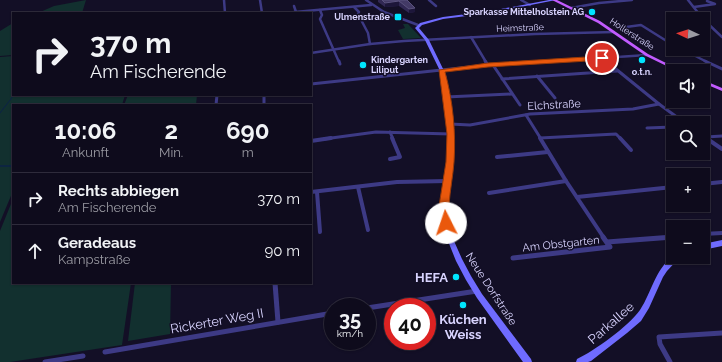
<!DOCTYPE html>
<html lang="de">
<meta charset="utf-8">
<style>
:root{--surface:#0e0b1c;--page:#171425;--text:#f1f3f6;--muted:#9b9ba3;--line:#2e2b3b}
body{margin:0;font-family:Raleway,sans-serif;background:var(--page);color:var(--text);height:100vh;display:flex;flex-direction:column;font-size:15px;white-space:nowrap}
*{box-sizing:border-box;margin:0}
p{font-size:13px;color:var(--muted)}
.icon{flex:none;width:22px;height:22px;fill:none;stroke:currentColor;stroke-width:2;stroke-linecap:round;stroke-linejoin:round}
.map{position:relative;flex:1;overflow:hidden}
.sheet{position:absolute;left:12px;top:104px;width:300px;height:180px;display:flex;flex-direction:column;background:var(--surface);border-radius:0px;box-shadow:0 1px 3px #0004,0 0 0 1px var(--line)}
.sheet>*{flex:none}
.hud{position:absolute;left:12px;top:12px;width:300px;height:84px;border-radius:0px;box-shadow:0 1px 3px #0004,0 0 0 1px var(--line);background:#0e0b1c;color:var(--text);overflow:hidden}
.needle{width:26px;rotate:274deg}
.tools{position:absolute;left:666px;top:12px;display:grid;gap:8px}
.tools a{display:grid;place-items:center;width:44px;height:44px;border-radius:0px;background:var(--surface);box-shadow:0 1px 3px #0004,0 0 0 1px var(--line);font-size:20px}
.speed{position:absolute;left:324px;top:298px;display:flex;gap:8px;font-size:20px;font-weight:700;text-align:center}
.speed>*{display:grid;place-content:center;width:52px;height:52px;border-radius:50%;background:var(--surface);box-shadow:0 1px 3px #0004,0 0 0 1px var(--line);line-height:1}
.speed small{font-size:10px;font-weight:400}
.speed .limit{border:6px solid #d22;background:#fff;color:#111}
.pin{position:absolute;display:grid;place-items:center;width:34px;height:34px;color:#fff;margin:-17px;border:2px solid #fff;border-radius:50%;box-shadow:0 1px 4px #0007}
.me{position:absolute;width:44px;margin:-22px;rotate:356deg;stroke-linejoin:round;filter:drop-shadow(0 0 3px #0008)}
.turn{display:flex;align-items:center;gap:14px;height:84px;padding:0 12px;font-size:18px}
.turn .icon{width:52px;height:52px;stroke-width:2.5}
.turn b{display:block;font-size:28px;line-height:34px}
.eta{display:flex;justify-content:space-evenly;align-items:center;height:68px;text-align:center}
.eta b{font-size:24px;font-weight:700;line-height:28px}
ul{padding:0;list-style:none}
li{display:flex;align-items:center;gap:12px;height:52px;padding:0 12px;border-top:1px solid var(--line)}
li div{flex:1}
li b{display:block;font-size:15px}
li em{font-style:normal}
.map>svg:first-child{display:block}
.green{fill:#12302f}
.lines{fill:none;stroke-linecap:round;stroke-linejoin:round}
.stream-far1{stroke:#0c2248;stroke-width:1}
.stream{stroke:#0c2248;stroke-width:1.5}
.street-far3{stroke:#3d3a85;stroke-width:2.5}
.street-far2{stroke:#3d3a85;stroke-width:3}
.street-far1{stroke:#3d3a85;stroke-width:4}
.street{stroke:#3d3a85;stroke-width:5}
.secondary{fill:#6f6bff;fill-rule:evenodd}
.primary{fill:#c25bff;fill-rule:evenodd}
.wall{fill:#312854}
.shaded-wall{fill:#1d163a}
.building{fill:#433a66;stroke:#5a527e}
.route{fill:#ea580c;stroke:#983908}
.poi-dot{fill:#00e5ff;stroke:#130f26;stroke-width:1.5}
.labels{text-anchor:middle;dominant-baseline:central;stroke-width:3;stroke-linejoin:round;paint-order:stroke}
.far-poi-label{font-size:9px;font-weight:bold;fill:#d9d4ff;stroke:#130f26;text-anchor:end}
.far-street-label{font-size:9px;fill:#d9d4ff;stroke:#130f26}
.street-label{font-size:11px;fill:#d9d4ff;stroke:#130f26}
.near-poi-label{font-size:13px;font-weight:bold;fill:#d9d4ff;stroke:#130f26;text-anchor:end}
.near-street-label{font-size:13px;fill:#d9d4ff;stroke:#130f26}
</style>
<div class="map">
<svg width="722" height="362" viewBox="0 0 722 362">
<rect width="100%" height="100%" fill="#130f26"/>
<g class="green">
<path d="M86 0 82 13H38L54 6Z"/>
<path d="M13 23V55L0 56V31Z"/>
<path d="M403 24H408L421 38 403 39 398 30 405 28Z"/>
<path d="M13 56V95H125L122 105H13V191L0 222V57Z"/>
<path d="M128 95H197L196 105H124Z"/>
<path d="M13 199V283H131L122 345 10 362H0V231Z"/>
<path d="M135 283H171L170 334 128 341Z"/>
</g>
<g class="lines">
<path class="stream-far1" d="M0 113 14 95"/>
<path class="stream" d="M0 166H13"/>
<g class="street-far3">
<path d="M224 0 225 13"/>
<path d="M260 0 262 13"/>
<path d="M366 0 384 12 418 25"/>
<path d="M429 0 436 6"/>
<path d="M521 0 530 5"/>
<path d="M688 0 703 19"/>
<path d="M294 6 296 12"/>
<path d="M354 7 359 12 358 14 368 33 370 44"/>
<path d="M694 7 715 4 707 1"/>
<path d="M571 8 599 3 632 0"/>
<path d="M320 10 322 15 320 19 339 62"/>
<path d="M284 13 371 5"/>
<path d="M703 19 722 37"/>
<path d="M626 27 641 25 673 45"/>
<path d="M471 37 486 62"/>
<path d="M682 49 707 62"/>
<path d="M311 53 370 44 404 41 535 34 614 32"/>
<path d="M603 58 607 62"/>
<path d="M542 62 647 55"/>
</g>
<g class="street-far2">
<path d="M339 61 340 64"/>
<path d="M485 61 488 65"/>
<path d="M606 61 659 104 685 123"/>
<path d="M705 61 722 69"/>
<path d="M493 65 520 105"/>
<path d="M537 76 555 98"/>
<path d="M502 79 617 71"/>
<path d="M311 84 488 65 558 61"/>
<path d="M264 95V105"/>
<path d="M446 97 512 94"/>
<path d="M216 105 217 95"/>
<path d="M526 115 541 139"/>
<path d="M450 124 470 125 530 114 633 109 659 104"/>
<path d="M647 128 673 127"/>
<path d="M390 132 393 139"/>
<path d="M703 136 708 139"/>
<path d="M706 137 722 136"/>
<path d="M540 138 616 134 621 139"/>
<path d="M324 139 376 132 451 134"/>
</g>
<g class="street-far1">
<path d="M540 138 566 181 604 238"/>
<path d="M620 138 631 150"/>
<path d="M706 138 722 149"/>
<path d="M311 141 331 138"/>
<path d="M497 157 548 152"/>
<path d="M390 159 400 157 392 138"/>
<path d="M703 184 722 182"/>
<path d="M358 187 368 230"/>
<path d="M311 192 397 182 448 181"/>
<path d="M317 192 320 232"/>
<path d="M489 193 566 181"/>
<path d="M577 197 673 187"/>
<path d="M703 234 722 233"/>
<path d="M665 238 673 237"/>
</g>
<g class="street">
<path d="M607 242 673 237"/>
<path d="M513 258 610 247 603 237"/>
<path d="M275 283 278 322"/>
<path d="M367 308 477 291"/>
<path d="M105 352 333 313"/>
<path d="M45 362 83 356"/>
<path d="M670 362 660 344 659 337 722 333"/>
</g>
<g class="secondary">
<path d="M549 0H556L490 13 443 19 422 25 419 28 429 40 446 75 452 120 453 138 452 165 448 198V215L449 223 454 241 462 259 471 276 482 294 531 359 532 362H523L477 298 466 280 456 261 448 241 443 223 442 215V198L447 165 448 138 447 120 442 75 425 40 415 28 420 23 443 17 490 11Z"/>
<path d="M722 240V246L703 250V244Z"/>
<path d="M673 256 680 257 667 271 663 277 649 308 641 321 627 333 591 361 588 362H576L577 359C594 351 629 326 640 310 652 292 654 271 673 256Z"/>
</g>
<g class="primary">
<path d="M552 0H557L600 21 648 54 682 71H677L646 56 598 23Z"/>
<path d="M703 80 722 88V91L703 83Z"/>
</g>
</g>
<path class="wall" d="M378 0H407L415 8V12L409 13 399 6 385 7 378 2Z"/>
<g class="shaded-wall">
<path d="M399 1V6L385 7V3Z"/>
<path d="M415 8V12L409 13V9Z"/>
</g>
<path class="building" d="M382 0H407L415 8 409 9 399 1 385 3Z"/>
<path class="route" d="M602 56 605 58V60L488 67 445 72C453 101 456 133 454 162 453 176 450 190 449 205 449 211 453 220 450 226H442L439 206 446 162 447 134 439 70 488 63Z"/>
<g class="poi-dot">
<circle cx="592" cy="12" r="4"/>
<rect x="394" y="13" width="8" height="8" rx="2"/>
<circle cx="642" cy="60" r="4"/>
<circle cx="363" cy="65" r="4"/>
<circle cx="456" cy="277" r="4"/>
<circle cx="463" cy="305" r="4"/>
</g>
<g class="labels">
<g class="far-poi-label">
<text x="584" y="12">Sparkasse Mittelholstein AG</text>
<text x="390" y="17">Ulmenstraße</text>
<text x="371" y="60" text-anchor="start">Kindergarten<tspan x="371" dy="10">Liliput</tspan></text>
<text x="642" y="72" text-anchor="middle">o.t.n.</text>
</g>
<g class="far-street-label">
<text transform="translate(520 28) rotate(-2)">Heimstraße</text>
<text transform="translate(632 34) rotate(33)">Hollerstraße</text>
</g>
<g class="street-label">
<text transform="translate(554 105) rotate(-3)">Elchstraße</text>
<text transform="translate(561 244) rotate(-6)">Am Obstgarten</text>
<text transform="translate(491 289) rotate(57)">Neue Dorfstraße</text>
</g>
<g class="near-poi-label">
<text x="448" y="277">HEFA</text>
<text x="463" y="319" text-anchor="middle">Küchen<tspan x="463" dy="15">Weiss</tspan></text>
</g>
<g class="near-street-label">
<text transform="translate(217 321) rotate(-10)">Rickerter Weg II</text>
<text transform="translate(611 323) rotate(-41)">Parkallee</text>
</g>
</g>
</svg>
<div class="tools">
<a><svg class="needle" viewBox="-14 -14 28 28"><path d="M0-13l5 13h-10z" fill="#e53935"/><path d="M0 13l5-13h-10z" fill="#9b9ba3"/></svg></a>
<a><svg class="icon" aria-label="sound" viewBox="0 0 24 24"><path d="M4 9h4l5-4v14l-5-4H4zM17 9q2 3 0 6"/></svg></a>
<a><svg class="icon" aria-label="search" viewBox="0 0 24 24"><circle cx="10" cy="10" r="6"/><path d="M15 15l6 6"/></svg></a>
<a>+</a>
<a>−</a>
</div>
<div class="speed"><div>35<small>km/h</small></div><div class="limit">40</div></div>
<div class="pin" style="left:602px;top:58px;background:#d93025"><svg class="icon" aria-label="arrive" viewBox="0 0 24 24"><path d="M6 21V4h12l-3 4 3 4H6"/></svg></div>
<svg class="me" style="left:446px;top:223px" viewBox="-20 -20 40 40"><circle r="19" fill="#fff"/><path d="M0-13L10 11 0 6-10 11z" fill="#ea580c"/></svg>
<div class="hud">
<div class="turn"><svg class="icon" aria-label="right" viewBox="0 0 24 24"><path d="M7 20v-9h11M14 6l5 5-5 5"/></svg><div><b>370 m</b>Am Fischerende</div></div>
</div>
<section class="sheet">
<div class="eta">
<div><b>10:06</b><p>Ankunft</p></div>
<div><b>2</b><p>Min.</p></div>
<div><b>690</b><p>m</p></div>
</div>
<ul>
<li><svg class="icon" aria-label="right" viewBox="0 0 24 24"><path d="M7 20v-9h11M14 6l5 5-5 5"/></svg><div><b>Rechts abbiegen</b><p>Am Fischerende</p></div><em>370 m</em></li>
<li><svg class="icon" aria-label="ahead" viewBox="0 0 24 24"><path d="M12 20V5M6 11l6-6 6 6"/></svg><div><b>Geradeaus</b><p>Kampstraße</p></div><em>90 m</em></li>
</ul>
</section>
</div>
